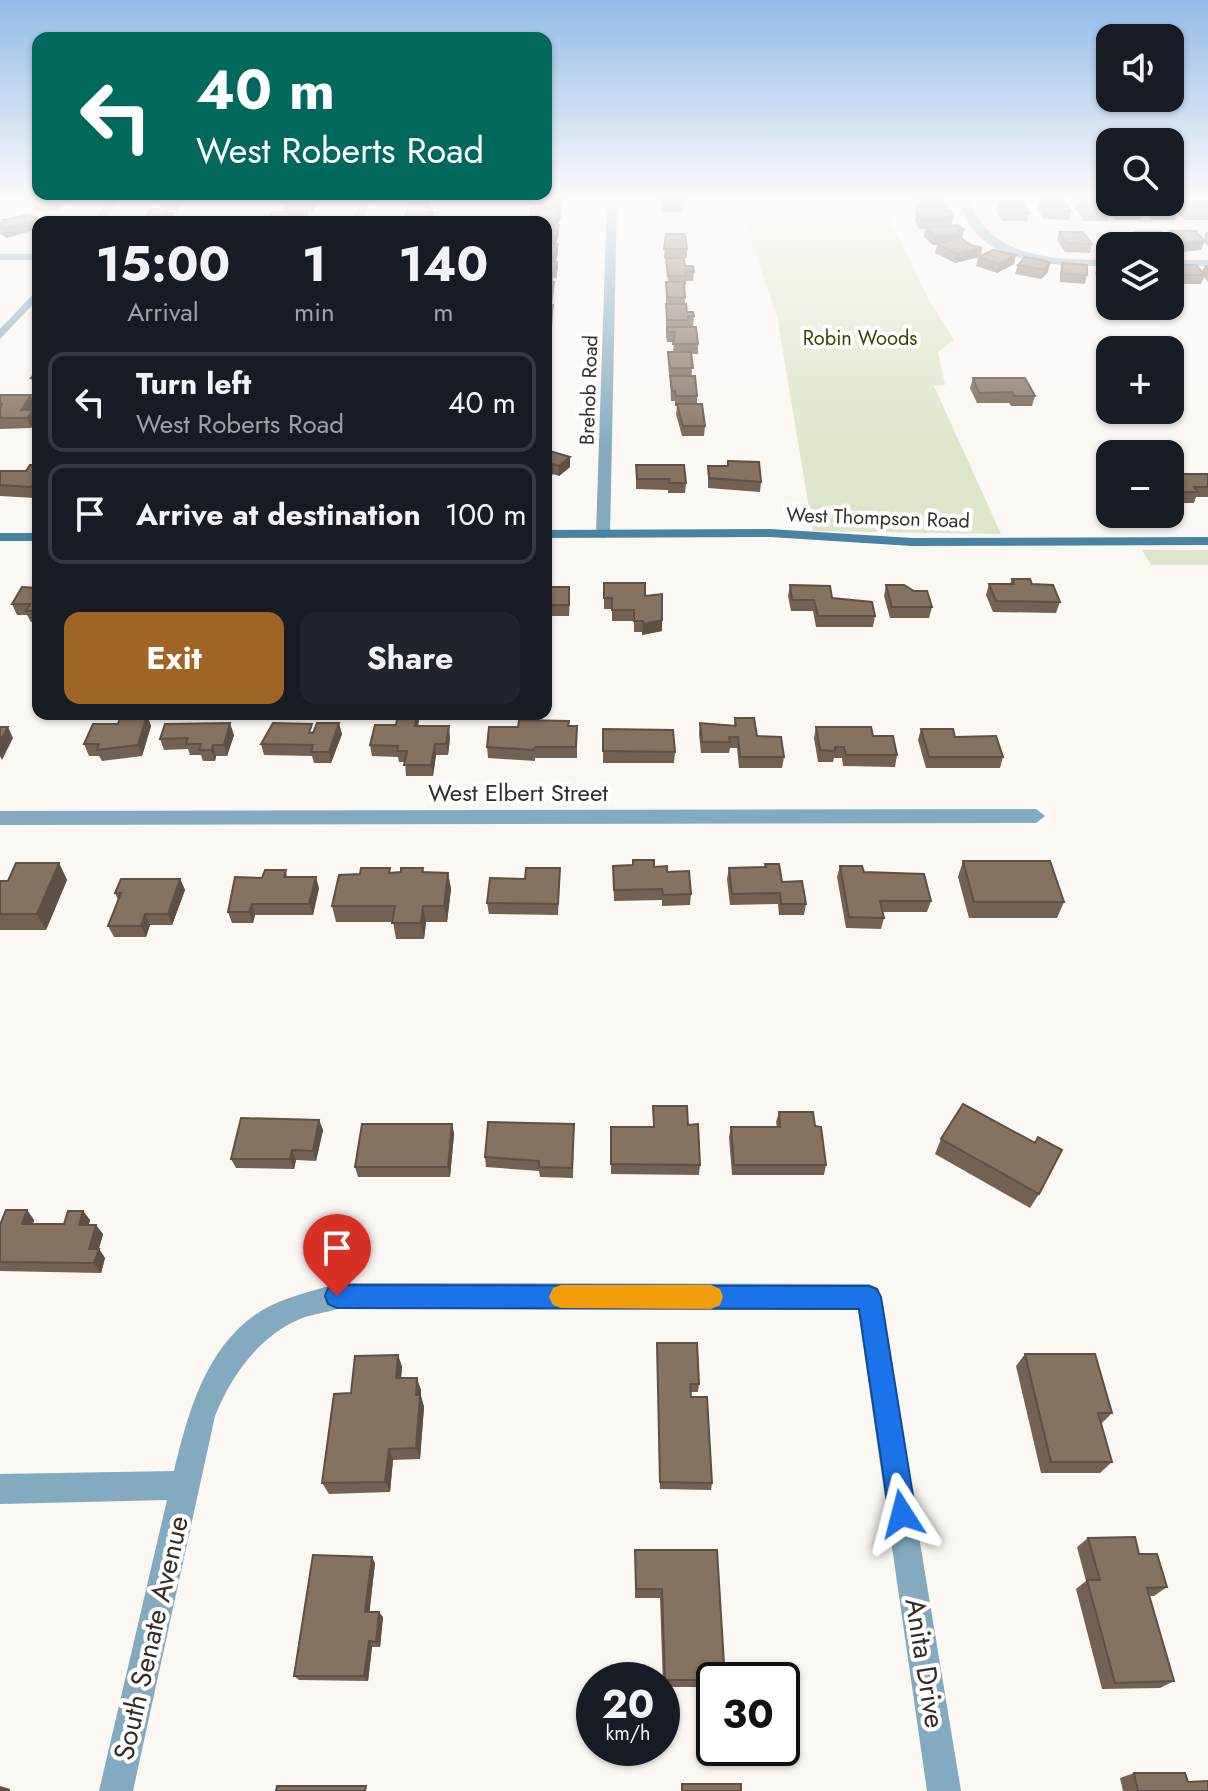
<!DOCTYPE html>
<meta charset="utf-8">
<style>
:root{--surface:#171b24;--page:#20242c;--text:#f1f3f6;--muted:#9ea1a6;--line:#363941;--accent:#9f6525}
body{margin:0;font-family:Jost,sans-serif;background:var(--page);color:var(--text);height:100vh;display:flex;flex-direction:column;font-size:30px;white-space:nowrap}
*{box-sizing:border-box;margin:0}
p{font-size:26px;color:var(--muted)}
.icon{flex:none;width:44px;height:44px;fill:none;stroke:currentColor;stroke-width:2;stroke-linecap:round;stroke-linejoin:round}
.map{position:relative;flex:1;overflow:hidden}
.details{position:absolute;left:32px;top:216px;width:520px;height:504px;display:flex;flex-direction:column;background:var(--surface);border-radius:16px;box-shadow:0 2px 6px #0004}
.details>*{flex:none}
.guide{position:absolute;left:32px;top:32px;width:520px;height:168px;border-radius:16px;box-shadow:0 2px 6px #0004;background:#00695c;color:#fff;overflow:hidden}
.buttons{position:absolute;left:1096px;top:24px;display:grid;gap:16px}
.buttons a{display:grid;place-items:center;width:88px;height:88px;border-radius:16px;background:var(--surface);box-shadow:0 2px 6px #0004;font-size:40px}
.speed{position:absolute;left:576px;top:1662px;display:flex;gap:16px;font-size:40px;font-weight:700;text-align:center}
.speed>*{display:grid;place-content:center;width:104px;height:104px;border-radius:50%;background:var(--surface);box-shadow:0 2px 6px #0004;line-height:1}
.speed small{font-size:20px;font-weight:400}
.speed .limit{border:4px solid #111;border-radius:12px;background:#fff;color:#111}
.pin{position:absolute;display:grid;place-items:center;width:68px;height:68px;color:#fff;margin:-82px -34px;border-radius:50% 50% 50% 0;rotate:-45deg;box-shadow:0 0 8px #0007}
.pin .icon{rotate:45deg}
.me{position:absolute;width:88px;margin:-44px;rotate:351deg;stroke-linejoin:round;filter:drop-shadow(0 0 6px #0008)}
.turn{display:flex;align-items:center;gap:28px;height:168px;padding:0 32px;font-size:36px}
.turn .icon{width:104px;height:104px;stroke-width:2.5}
.turn b{display:block;font-size:56px;line-height:68px}
.eta{display:flex;justify-content:space-evenly;align-items:center;height:136px;text-align:center}
.eta b{font-size:48px;font-weight:700;line-height:56px}
.primary-button{display:flex;gap:16px;margin-top:auto;padding:16px 32px}
.primary-button a{flex:1;height:92px;border-radius:16px;background:var(--accent);color:#fff;font-size:32px;font-weight:700;line-height:92px;text-align:center}
.primary-button a+a{background:var(--page);color:var(--text)}
ul{padding:0;list-style:none}
li{display:flex;align-items:center;gap:24px;height:100px;margin:0 16px 12px;padding:0 16px;border:4px solid var(--line);border-radius:16px}
li div{flex:1}
li b{display:block;font-size:30px}
li em{font-style:normal}
.map>svg:first-child{display:block}
.green{fill:#dde6ca}
.lines{fill:none;stroke-linecap:round;stroke-linejoin:round}
.street{fill:#84aabf;fill-rule:evenodd}
.secondary{fill:#4884a2;fill-rule:evenodd}
.wall{fill:#736253}
.shaded-wall{fill:#5e5044}
.building{fill:#867261;stroke:#5e5044;stroke-width:2}
.route{fill:#1a73e8;stroke:#114b97;stroke-width:2}
.slow{fill:#f59e0b}
.labels{text-anchor:middle;dominant-baseline:central;stroke-width:8;stroke-linejoin:round;paint-order:stroke}
.far-park-label{font-size:20px;fill:#364203;stroke:#fff}
.far-street-label{font-size:20px;fill:#362d26;stroke:#fff}
.street-label{font-size:24px;fill:#362d26;stroke:#fff}
.near-street-label{font-size:28px;fill:#362d26;stroke:#fff}
</style>
<div class="map">
<svg width="1208" height="1791" viewBox="0 0 1208 1791">
<rect width="100%" height="100%" fill="#fbf7f3"/>
<g class="green">
<path d="M737 201 881 202 928 298 954 340 938 352 945 385 934 386 1001 534 813 531 777 316Z"/>
<path d="M1142 550H1208V565H1151Z"/>
</g>
<g class="lines">
<g class="street">
<path d="M110 199 119 200 102 222H92Z"/>
<path d="M362 199H372L362 222H352Z"/>
<path d="M607 199H617L610 534 603 538 596 534Z"/>
<path d="M957 199H1110V202H968C996 260 1052 259 1110 260V266C1068 266 1005 267 975 232 967 222 963 210 957 199Z"/>
<rect x="1170" y="199" width="38" height="3"/>
<rect x="0" y="254" width="38" height="6"/>
<rect x="1170" y="260" width="38" height="6"/>
<path d="M38 289V299L0 339V329Z"/>
<path d="M1036 809 1045 816 1036 823 0 825V811Z"/>
<path d="M337 1283 869 1284 878 1288 961 1791H927L858 1310 337 1309C325 1313 312 1314 300 1319 259 1336 231 1376 215 1416L133 1791H99L167 1500 0 1504V1474L174 1471C189 1408 209 1336 272 1305 293 1295 315 1291 337 1283Z"/>
</g>
<g class="secondary">
<path d="M770 529 912 538 1208 537V545L912 546 770 537 546 538V530Z"/>
<rect x="0" y="533" width="38" height="8"/>
</g>
</g>
<g class="wall">
<path d="M71 199 56 211H36L33 202Z"/>
<path d="M185 199 177 211H169L174 222H143L161 209 159 202Z"/>
<path d="M286 199H314L316 205 312 212H307L308 219 307 222H272L270 216 284 211 283 203Z"/>
<path d="M539 199H562L561 217 557 225H559V234L556 244H558V253L556 262H557V278H553L554 291 552 305 553 314 552 329H549L548 357H546V222H531L530 216 539 208Z"/>
<path d="M661 199 683 203V212H661Z"/>
<path d="M916 199 947 207 946 211 953 216 952 225 949 226 962 239 971 245 982 248 981 256 1016 255 1014 264 997 273 976 266 978 257 955 263 935 253 937 245H933L924 237 925 229H919L915 220 917 211 915 207Z"/>
<path d="M1077 200 1109 212 1107 221H1084L1075 209Z"/>
<path d="M1039 201 1071 211 1069 220 1044 219 1037 209Z"/>
<path d="M1177 201 1207 207 1208 206V220H1184L1177 213 1175 220H1151L1143 211 1140 220H1116L1108 209 1110 202H1123L1141 209 1143 202H1169L1175 208Z"/>
<path d="M998 203 1029 213 1027 221H1003L996 211Z"/>
<path d="M38 219 39 222 7 238 0 234V223L4 221 3 220Z"/>
<path d="M1170 231 1204 240 1206 232H1208V246L1204 242 1201 250 1178 252 1170 244V246H1137L1133 241 1135 232 1167 240Z"/>
<path d="M1059 232 1092 244 1090 253 1065 252 1057 240Z"/>
<path d="M666 234 687 249V258H684L685 266 694 272 693 281H686V285H684L685 304 687 312 694 316 693 326 688 327 698 344V354H691L692 376 697 396V404L705 426 704 436H682L676 414 677 406H675V401H671L670 376 669 374 668 362V352H673L674 342H667L666 336V282H668L666 258H664Z"/>
<path d="M1102 235 1133 244V246H1110V253H1107L1100 244Z"/>
<path d="M1025 257 1048 272 1041 279 1015 274 1018 265Z"/>
<path d="M1062 263 1087 275 1085 284 1060 282V273Z"/>
<path d="M1098 265H1110V287H1104L1095 274Z"/>
<path d="M1205 265H1208V282L1204 277 1201 284H1175L1171 280 1170 283V266L1202 272Z"/>
<path d="M38 369V388H34L31 378Z"/>
<path d="M973 378 1035 396 1032 406H1011L1009 403H977L970 388Z"/>
<path d="M0 395H31L34 405 31 410 36 420 31 428 0 429Z"/>
<path d="M546 450 570 467 559 476 553 474 546 480Z"/>
<path d="M636 465 686 483 685 493H668V490L636 489Z"/>
<path d="M708 466 761 482 760 492 708 488Z"/>
<path d="M0 471H26L35 498 0 496Z"/>
<path d="M1170 474H1208V497H1196L1194 503H1170Z"/>
<path d="M1012 579 1032 584 1060 602 1056 613 993 612 986 595 989 584H1010Z"/>
<path d="M604 583 645 596 662 631 642 635V632H634V621H612V609H604Z"/>
<path d="M790 585 832 598 875 616 873 627H816L813 611H791L788 596Z"/>
<path d="M886 585 932 607 929 618H890L884 596Z"/>
<path d="M546 587 570 598 569 616H546Z"/>
<path d="M38 588V622H31L27 615H17L12 604Z"/>
<path d="M398 714H420L418 726 450 738 448 755H436L433 776H406L405 762H399L398 757 372 756 370 745 396 725Z"/>
<path d="M147 715 151 726 142 756 102 761 99 756H89L84 744 118 724Z"/>
<path d="M735 718 784 757 782 768H739L737 748H730L729 753H701L699 734 700 723 734 725Z"/>
<path d="M577 726V758H535V761L488 758 487 747 518 727Z"/>
<path d="M816 727 873 736 897 755 895 767 843 766 842 758H834L833 762H818L814 738Z"/>
<path d="M603 729 675 752 674 763H603Z"/>
<path d="M921 729 955 737 1003 757 1000 768H926L918 740Z"/>
<path d="M314 731 342 734 331 763H314L312 756 264 755 261 744Z"/>
<path d="M234 735 227 756H216L215 761H203L201 755H190L188 749 164 750 160 739Z"/>
<path d="M963 861 1064 902 1057 918H969L958 877Z"/>
<path d="M59 863 67 880 46 930H0V881H8Z"/>
<path d="M765 864 806 904 804 915H779L778 904 730 905 727 879 729 868 765 867Z"/>
<path d="M613 866 654 867 667 872 691 894 690 905 662 906V900L614 901Z"/>
<path d="M840 866 864 872 931 901 927 912H882L884 918 881 929 846 928 837 877Z"/>
<path d="M423 868 424 872 448 873 451 889 447 922H426L424 939H396L393 922H336L332 906 360 874 401 872Z"/>
<path d="M560 868 558 915 489 914 487 903 525 879Z"/>
<path d="M286 870 287 877 319 888 313 915H255L253 923H232L228 912 262 878Z"/>
<path d="M180 879 185 890 172 925H150L146 937H114L108 926 118 900 115 893Z"/>
<path d="M653 1106 700 1165 699 1175 611 1174V1127H653Z"/>
<path d="M779 1112 826 1165 824 1175H732L729 1137 731 1127H777L776 1122Z"/>
<path d="M319 1120 323 1130 316 1161 296 1160 294 1169 236 1168 231 1159Z"/>
<path d="M452 1124 454 1134 450 1177H358L355 1167Z"/>
<path d="M574 1124 573 1178 540 1177 539 1171 486 1167 485 1157Z"/>
<path d="M941 1139 1039 1194 1030 1208 935 1154Z"/>
<path d="M27 1210 34 1220 33 1224H64L83 1211 90 1220 89 1225 103 1234 99 1249 105 1258 101 1273 0 1271V1225Z"/>
<path d="M657 1343 699 1384 698 1392H691V1397L712 1483 711 1490 660 1489Z"/>
<path d="M1025 1354 1112 1413 1101 1424 1112 1462 1100 1473H1041L1016 1366Z"/>
<path d="M398 1355 402 1367 401 1378 421 1390V1396L424 1407 420 1459 393 1460 390 1492 329 1494 322 1483 351 1393Z"/>
<path d="M1088 1538 1139 1554 1167 1587 1154 1596H1149L1174 1681 1160 1688 1102 1689 1076 1589 1086 1581 1077 1547Z"/>
<path d="M635 1550H717L714 1687H663L660 1598H635Z"/>
<path d="M375 1563 369 1612 383 1617 380 1647H372L368 1681 299 1680 294 1676Z"/>
<path d="M1134 1773 1188 1782 1208 1791H1123L1120 1778Z"/>
</g>
<g class="shaded-wall">
<path d="M58 199H71L56 211 54 203Z"/>
<path d="M177 199H185L177 211 175 202Z"/>
<path d="M313 199H314L316 205 312 212 311 203Z"/>
<path d="M561 208V217L555 229V220Z"/>
<path d="M168 209 170 216 173 213 174 222H143L142 221 165 213Z"/>
<path d="M307 211 308 219 307 222H303V220Z"/>
<path d="M38 219V229L7 238 4 229Z"/>
<path d="M559 225V234L555 247V238Z"/>
<path d="M964 230 961 242 933 245 935 236Z"/>
<path d="M1204 241 1201 250 1178 252 1181 243Z"/>
<path d="M558 244V253L554 266V257Z"/>
<path d="M982 248 980 257 955 263 957 254Z"/>
<path d="M1016 255 1014 264 997 273 999 264Z"/>
<path d="M1050 263 1048 272 1041 279 1044 270Z"/>
<path d="M31 395 34 405 24 420 21 410Z"/>
<path d="M33 410 36 420 31 428 27 418Z"/>
<path d="M570 457V467L559 476V466Z"/>
<path d="M553 464V474L546 480V469Z"/>
<path d="M38 477V494L35 498 31 487Z"/>
<path d="M662 620V631L642 635 643 624Z"/>
<path d="M417 714H420L416 737 415 726Z"/>
<path d="M147 715 151 726 142 756 138 745Z"/>
<path d="M230 723 234 735 227 756 224 745Z"/>
<path d="M339 723 342 734 331 763 329 752Z"/>
<path d="M449 726 450 738 448 755 446 744Z"/>
<path d="M8 727 13 738 2 760 0 756V741Z"/>
<path d="M435 744 436 755 433 776 431 765Z"/>
<path d="M213 745 216 756 215 761 211 750Z"/>
<path d="M59 863 67 880 46 930 37 914Z"/>
<path d="M448 873 451 889 447 922 444 906Z"/>
<path d="M316 877 319 888 313 915 309 904Z"/>
<path d="M180 879 185 890 172 925 168 914Z"/>
<path d="M252 904 255 915 253 923 249 912Z"/>
<path d="M423 906 426 922 424 939 421 923Z"/>
<path d="M145 914 150 925 146 937 141 926Z"/>
<path d="M319 1120 323 1130 316 1161 313 1151Z"/>
<path d="M452 1124 454 1134 450 1177 448 1167Z"/>
<path d="M292 1150 296 1160 294 1169 290 1159Z"/>
<path d="M27 1210 34 1220 30 1234 22 1224Z"/>
<path d="M83 1211 90 1220 85 1234 79 1225Z"/>
<path d="M96 1225 103 1234 96 1258 89 1249Z"/>
<path d="M99 1249 105 1258 101 1273 94 1263Z"/>
<path d="M398 1355 402 1367 400 1390 396 1378Z"/>
<path d="M417 1378 421 1390V1396L424 1407 420 1459 416 1448V1395Z"/>
<path d="M389 1449 393 1460 390 1492 385 1482Z"/>
<path d="M372 1557 375 1563 369 1617 365 1612Z"/>
<path d="M379 1612 383 1617 380 1647 376 1642Z"/>
<path d="M369 1641 372 1647 368 1681 364 1676Z"/>
<path d="M0 1786 10 1789V1791H0Z"/>
</g>
<g class="building">
<path d="M37 199H58L54 203 33 202Z"/>
<path d="M162 199H177L175 202H159Z"/>
<path d="M286 199H313L311 203H283Z"/>
<path d="M539 199H562L561 204 538 203Z"/>
<path d="M661 199H683V203L662 204Z"/>
<path d="M917 199H941L947 207H921Z"/>
<path d="M1063 200 1071 211H1046L1039 201Z"/>
<path d="M1077 200H1092L1101 202 1109 212H1086Z"/>
<path d="M1009 201H1022L1029 213H1005L998 203Z"/>
<path d="M1177 201H1201L1208 208V211H1187Z"/>
<path d="M1111 202H1135L1143 211H1119Z"/>
<path d="M1145 202H1169L1178 212H1154Z"/>
<path d="M410 203H429L427 208H432L431 212H433L430 222 403 221Z"/>
<path d="M531 208H561L555 220H537V216H530Z"/>
<path d="M151 209H168L165 213H173L169 218 142 221Z"/>
<path d="M273 211H307L303 220H284L287 215 270 216Z"/>
<path d="M916 211H951L953 216H948L950 220H921Z"/>
<path d="M28 215 38 219 4 229 0 227V223L6 221 3 220Z"/>
<path d="M546 225H559L555 238H546Z"/>
<path d="M958 225 964 230 959 231 962 234 935 236 925 228Z"/>
<path d="M1170 231H1196L1204 241 1181 243Z"/>
<path d="M1059 232H1083L1092 244 1067 243Z"/>
<path d="M1135 232H1161L1170 243H1144Z"/>
<path d="M666 234H685L687 249H664Z"/>
<path d="M1102 235H1126L1133 244H1109Z"/>
<path d="M961 238 971 245 982 248 957 254 937 244Z"/>
<path d="M546 244H558L554 257H546Z"/>
<path d="M993 250 1016 255 999 264 978 257Z"/>
<path d="M1025 257 1043 260 1050 263 1044 270 1018 265Z"/>
<path d="M666 258H684L685 266H693L694 272 686 271V276H668Z"/>
<path d="M546 262H557V269L553 268 552 277H546Z"/>
<path d="M1062 263 1087 265V275L1062 273Z"/>
<path d="M1098 265H1110V278H1106Z"/>
<path d="M1182 265H1196L1205 275H1178L1170 266Z"/>
<path d="M546 282H554L551 298H546Z"/>
<path d="M666 282H684L685 298 667 297Z"/>
<path d="M666 304H686L687 312H693L694 316H688V320H667Z"/>
<path d="M546 305H553L551 320H546Z"/>
<path d="M546 325H549L547 347H546Z"/>
<path d="M667 327H696L698 344H673L675 332H667Z"/>
<path d="M668 352H691L693 368H672L669 364Z"/>
<path d="M38 369V378H31Z"/>
<path d="M670 376H695L697 396H676L675 391H672Z"/>
<path d="M973 378H1025L1035 396H1014L1012 392 979 393Z"/>
<path d="M0 395H31L21 410H33L27 418H0V408L2 404H0Z"/>
<path d="M677 404H702L705 426H683Z"/>
<path d="M546 450 570 457 559 466 553 464 546 469Z"/>
<path d="M728 461 759 462 761 482 709 478 708 466H728Z"/>
<path d="M30 465H38V477L31 487 0 485V471H26Z"/>
<path d="M636 465H684L686 483H669V479H637Z"/>
<path d="M1170 474H1208V487H1194L1198 492H1173L1170 487Z"/>
<path d="M1012 579H1030L1032 584 1053 585 1060 602 996 601 989 584H1014Z"/>
<path d="M604 583H645V596L662 594V620L643 624V621H634V610H612V598H604Z"/>
<path d="M790 585 830 586 832 598 872 602 875 616H818L814 600H792Z"/>
<path d="M886 585H904L914 591H927L932 607H892Z"/>
<path d="M22 587 38 588V611H26L30 604H12Z"/>
<rect x="546" y="587" width="23" height="18"/>
<path d="M398 714H417L415 726H449L446 744H435L431 765H404L407 751H397L398 746 370 745 375 725H396Z"/>
<path d="M121 715H147L138 745 97 750 99 744H84L93 724H118Z"/>
<path d="M735 718H754L757 736 781 737 784 757H740L738 737H729L730 742H702L700 723 736 726Z"/>
<path d="M519 720 569 721 568 726H577L576 747H535L534 750 487 747 489 727H518Z"/>
<path d="M230 723 224 745H213L211 750H199L201 744H186L188 738 160 739 165 724Z"/>
<path d="M273 723 312 724 309 733H313L317 723H339L329 752H311L313 745 261 744Z"/>
<path d="M0 727H8L0 741Z"/>
<path d="M816 727H871L873 736H893L897 755H846L844 747H835V751L820 750Z"/>
<path d="M603 729 673 730 675 752 603 751Z"/>
<path d="M921 729H953L955 737 996 736 1003 757H929Z"/>
<path d="M633 860H654V867L667 866V872L689 871 691 894 663 895 662 889 614 890 613 866 633 865Z"/>
<path d="M963 861H1050L1064 902H974Z"/>
<path d="M16 863H59L37 914H0V881H8Z"/>
<path d="M765 864H779L782 882 802 881 806 904H781L780 893 732 894 729 868 766 867Z"/>
<path d="M840 866H862L864 872 924 874 931 901H880L884 918 849 917Z"/>
<path d="M361 868H390L389 873 401 872V868H423L422 872 448 873 444 906H423L421 923H392L395 906H332L339 875 360 874Z"/>
<path d="M526 868H560L558 904 487 903 490 878 525 879Z"/>
<path d="M265 870H286L284 877H316L309 904H252L249 912H228L235 877 262 878Z"/>
<path d="M121 879H180L168 914H145L141 926H108L121 893H115Z"/>
<path d="M963 1104 1035 1143 1038 1137 1062 1150 1039 1194 941 1139Z"/>
<path d="M653 1106H687L688 1125 698 1124 700 1165 611 1164V1127H654Z"/>
<path d="M779 1112H813L815 1126 821 1127 826 1165H734L731 1127H780Z"/>
<path d="M241 1118 319 1120 313 1151 292 1150 290 1159H231Z"/>
<path d="M488 1122 574 1124 572 1168 539 1167V1161L485 1157Z"/>
<path d="M362 1124H452L448 1167H355Z"/>
<path d="M6 1210H27L22 1224H64L68 1211H83L79 1225H96L89 1249H99L94 1263 0 1262V1225Z"/>
<path d="M657 1343H697L699 1384H690L691 1397H707L712 1483 660 1482Z"/>
<path d="M1025 1354H1095L1112 1413H1098L1112 1462H1051Z"/>
<path d="M398 1355 396 1378H417L416 1395H420L416 1448 389 1449 385 1482 322 1483 334 1394 351 1393 355 1356Z"/>
<path d="M1135 1537 1139 1554H1157L1167 1587 1147 1588 1174 1681 1115 1683 1087 1580H1100L1088 1538Z"/>
<path d="M635 1550H717L725 1680H665L662 1589H636Z"/>
<path d="M313 1555 372 1557 365 1612H379L376 1642 369 1641 364 1676H294Z"/>
<path d="M1134 1773H1185L1188 1782 1208 1781V1791H1138Z"/>
<rect x="682" y="1784" width="59" height="7"/>
<path d="M277 1786H366L365 1791H276Z"/>
</g>
<linearGradient id="sky" x2="0" y2="1"><stop stop-color="#93bbe8"/><stop offset="0.44" stop-color="#fdfbfa"/><stop offset="1" stop-color="#fdfbfa" stop-opacity="0"/></linearGradient>
<rect width="1208" height="450" fill="url(#sky)"/>
<path class="route" d="M337 1285 869 1286 877 1289 881 1297 916 1514 912 1523 902 1527 893 1523 889 1514 859 1309 337 1308 328 1304 325 1296 328 1288Z"/>
<path class="slow" d="M561 1285H711L720 1289 723 1297 720 1305 711 1309 561 1308 553 1305 549 1297 553 1288Z"/>
<g class="labels">
<g class="far-park-label">
<text x="860" y="338">Robin Woods</text>
</g>
<g class="far-street-label">
<text transform="translate(589 390) rotate(-88)">Brehob Road</text>
<text transform="translate(878 518) rotate(2)">West Thompson Road</text>
</g>
<g class="street-label">
<text x="518" y="792">West Elbert Street</text>
</g>
<g class="near-street-label">
<text transform="translate(151 1638) rotate(-77)">South Senate Avenue</text>
<text transform="translate(925 1663) rotate(81)">Anita Drive</text>
</g>
</g>
</svg>
<div class="buttons">
<a><svg class="icon" aria-label="sound" viewBox="0 0 24 24"><path d="M4 9h4l5-4v14l-5-4H4zM17 9q2 3 0 6"/></svg></a>
<a><svg class="icon" aria-label="search" viewBox="0 0 24 24"><circle cx="10" cy="10" r="6"/><path d="M15 15l6 6"/></svg></a>
<a><svg class="icon" aria-label="layers" viewBox="0 0 24 24"><path d="M12 4l9 5-9 5-9-5zM3 14l9 5 9-5"/></svg></a>
<a>+</a>
<a>−</a>
</div>
<div class="speed"><div>20<small>km/h</small></div><div class="limit">30</div></div>
<div class="pin" style="left:337px;top:1296px;background:#d93025"><svg class="icon" aria-label="arrive" viewBox="0 0 24 24"><path d="M6 21V4h12l-3 4 3 4H6"/></svg></div>
<svg class="me" style="left:902px;top:1514px" viewBox="-20 -20 40 40"><path d="M0-17L14 15 0 8-14 15z" fill="#1a73e8" stroke="#fff" stroke-width="4"/></svg>
<div class="guide">
<div class="turn"><svg class="icon" aria-label="left" viewBox="0 0 24 24"><path d="M17 20v-9H6M10 6l-5 5 5 5"/></svg><div><b>40 m</b>West Roberts Road</div></div>
</div>
<section class="details">
<div class="eta">
<div><b>15:00</b><p>Arrival</p></div>
<div><b>1</b><p>min</p></div>
<div><b>140</b><p>m</p></div>
</div>
<ul>
<li><svg class="icon" aria-label="left" viewBox="0 0 24 24"><path d="M17 20v-9H6M10 6l-5 5 5 5"/></svg><div><b>Turn left</b><p>West Roberts Road</p></div><em>40 m</em></li>
<li><svg class="icon" aria-label="arrive" viewBox="0 0 24 24"><path d="M6 21V4h12l-3 4 3 4H6"/></svg><div><b>Arrive at destination</b></div><em>100 m</em></li>
</ul>
<div class="primary-button"><a>Exit</a><a>Share</a></div>
</section>
</div>
